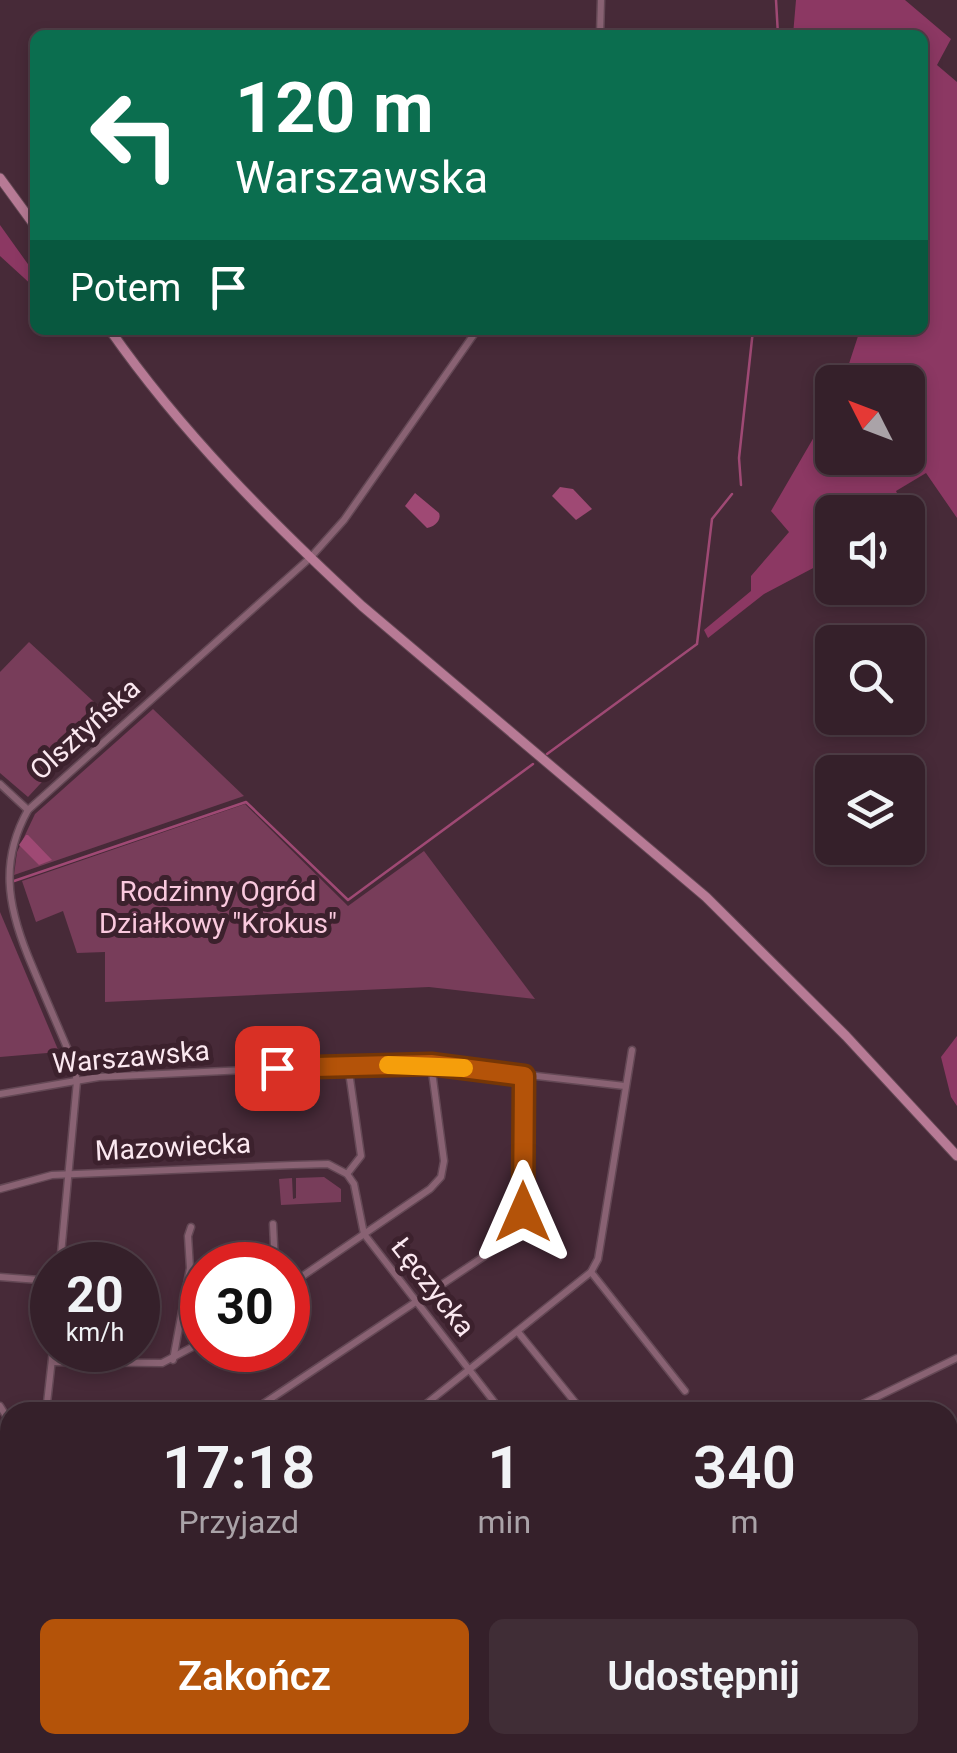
<!DOCTYPE html>
<html lang="pl">
<meta charset="utf-8">
<style>
:root{--surface:#35202a;--page:#402d36;--text:#f1f3f6;--muted:#aaa3a8;--line:#4f3e47;--accent:#b45309}
body{margin:0;font-family:Roboto,sans-serif;background:var(--page);color:var(--text);height:100vh;display:flex;flex-direction:column;font-size:38px;white-space:nowrap}
*{box-sizing:border-box;margin:0}
p{font-size:32px;color:var(--muted)}
.icon{flex:none;width:55px;height:55px;fill:none;stroke:currentColor;stroke-width:2;stroke-linecap:round;stroke-linejoin:round}
.map{position:relative;flex:1;overflow:hidden}
.sheet{position:absolute;left:0px;top:1402px;width:958px;height:352px;display:flex;flex-direction:column;background:var(--surface);border-radius:30px 30px 0 0;box-shadow:0 5px 15px #0003,0 0 0 2px var(--line)}
.sheet>*{flex:none}
.top-card{position:absolute;left:30px;top:30px;width:898px;height:305px;border-radius:15px;box-shadow:0 5px 15px #0003,0 0 0 2px var(--line);background:#0b6e4f;color:#fff;overflow:hidden}
.needle{width:65px;rotate:312deg}
.tools{position:absolute;left:815px;top:365px;display:grid;gap:20px}
.tools a{display:grid;place-items:center;width:110px;height:110px;border-radius:15px;background:var(--surface);box-shadow:0 5px 15px #0003,0 0 0 2px var(--line);font-size:50px}
.speed{position:absolute;left:30px;top:1242px;display:flex;gap:20px;font-size:50px;font-weight:700;text-align:center}
.speed>*{display:grid;place-content:center;width:130px;height:130px;border-radius:50%;background:var(--surface);box-shadow:0 5px 15px #0003,0 0 0 2px var(--line);line-height:1}
.speed small{font-size:25px;font-weight:400}
.speed .limit{border:15px solid #d22;background:#fff;color:#111}
.pin{position:absolute;display:grid;place-items:center;width:85px;height:85px;color:#fff;margin:-42px;border-radius:20px;box-shadow:0 5px 15px #0006}
.me{position:absolute;width:110px;margin:-55px;rotate:0deg;stroke-linejoin:round;filter:drop-shadow(0 0 8px #0008)}
.turn{display:flex;align-items:center;gap:35px;height:210px;padding:0 40px;font-size:45px}
.turn .icon{width:130px;height:130px;stroke-width:2.5}
.turn b{display:block;font-size:70px;line-height:85px}
.then{display:flex;align-items:center;height:95px;padding:0 40px;background:#0003;gap:20px;font-size:38px}
.eta{display:flex;justify-content:space-evenly;align-items:center;height:170px;text-align:center}
.eta b{font-size:60px;font-weight:600;line-height:70px}
.primary-button{display:flex;gap:20px;margin-top:auto;padding:20px 40px}
.primary-button a{flex:1;height:115px;border-radius:15px;background:var(--accent);color:#fff;font-size:40px;font-weight:600;line-height:115px;text-align:center}
.primary-button a+a{background:var(--page);color:var(--text)}
.map>svg:first-child{display:block}
.built{fill:#553343}
.green{fill:#783d5a}
.forest{fill:#8c3863}
.water{fill:#9f4974}
.lines{fill:none;stroke-linecap:round;stroke-linejoin:round}
.stream{stroke:#9f4974;stroke-width:2.5}
.street-casing{stroke:#644855;stroke-width:9}
.secondary-casing{stroke:#644855;stroke-width:11}
.street{stroke:#896273;stroke-width:6}
.secondary{stroke:#b77a95;stroke-width:9}
.route-casing{stroke:#753606;stroke-width:25}
.route{stroke:#b45309;stroke-width:18}
.slow{stroke:#f59e0b;stroke-width:18}
.labels{text-anchor:middle;dominant-baseline:central;stroke-width:10;stroke-linejoin:round;paint-order:stroke}
.street-label{font-size:28px;fill:#fbe8f0;stroke:#3c212d}
.park-label{font-size:28px;fill:#fac9de;stroke:#3c212d}
</style>
<div class="map">
<svg width="957" height="1753" viewBox="0 0 957 1753">
<rect width="100%" height="100%" fill="#472a38"/>
<g class="built">
<path d="M247 1745H377L383 1753H244Z"/>
<path d="M558 1745H604L610 1753H546Z"/>
</g>
<g class="green">
<path d="M29 642 106 713 28 797 0 773V672Z"/>
<path d="M153 709 244 796 14 875 17 852 35 814Z"/>
<path d="M245 804 348 906 424 851 535 999 429 987 105 1002V952L77 953 63 911 36 922 22 881Z"/>
<path d="M0 912 59 1052 0 1057Z"/>
<path d="M324 1177 341 1189V1202L281 1205 279 1179 292 1178 293 1199 296 1198V1178Z"/>
<path d="M604 1745H737L742 1752 610 1753Z"/>
</g>
<g class="forest">
<path d="M796 0H905L951 39 937 65 957 82V518L926 473 896 491 906 512H832V553L817 566 764 594 708 638 704 630 751 591V576L789 532 771 511 832 406V458H908V382H843L860 330H922V35H793Z"/>
<path d="M0 225 35 274V288L0 256Z"/>
<path d="M908 517 927 561 908 567Z"/>
<path d="M957 1036V1106L951 1097 941 1057Z"/>
</g>
<g class="water">
<path d="M560 487 573 489 592 509 576 520 552 496Z"/>
<path d="M415 493 439 513C442 521 433 527 427 528L405 506Z"/>
<path d="M26 835H28L52 860 39 865 19 845Z"/>
</g>
<g class="lines">
<g class="stream">
<path d="M776 0 778 35"/>
<path d="M741 485 739 458 753 330"/>
<path d="M547 754 697 644 712 519 732 494"/>
<path d="M14 881 246 802 348 900 533 764"/>
</g>
<defs>
<g id="street">
<path d="M600 35 601 0"/>
<path d="M0 784 28 810"/>
<path d="M0 1094 99 1077 348 1065 431 1064 625 1086"/>
<path d="M347 1174 361 1156 348 1065"/>
<path d="M0 1189 52 1175 293 1165 328 1164 347 1174 354 1184 364 1234 502 1412"/>
<path d="M273 1224 275 1265"/>
<path d="M60 1265 77 1081 71 1057C57 1024 42 990 28 956 7 904 0 860 28 810L310 558 344 520 477 330"/>
<path d="M591 1272 685 1391"/>
<path d="M0 1277 52 1281"/>
<path d="M288 1286 430 1189 441 1177 444 1161 431 1064"/>
<path d="M518 1332 583 1412"/>
<path d="M173 1360 190 1268 188 1236 191 1227"/>
<path d="M52 1362 162 1363 202 1342"/>
<path d="M0 1406 8 1419"/>
<path d="M46 1412 53 1350"/>
<path d="M251 1412 504 1243 518 1228 523 1211 524 1076"/>
<path d="M416 1412 591 1272 598 1259 632 1050"/>
<path d="M846 1412 957 1358"/>
<path d="M0 1492 10 1486"/>
<path d="M0 1582 10 1599"/>
<path d="M0 1613 10 1607"/>
<path d="M0 1717 10 1711"/>
<path d="M216 1745 221 1753"/>
<path d="M172 1753 178 1745"/>
</g>
<g id="secondary">
<path d="M0 178 35 226"/>
<path d="M110 330C182 433 270 521 362 606L706 897 846 1036 957 1156"/>
</g>
</defs>
<use href="#street" class="street-casing"/>
<use href="#secondary" class="secondary-casing"/>
<use href="#street" class="street"/>
<use href="#secondary" class="secondary"/>
</g>
<g class="lines">
<defs>
<path id="route" d="M277 1068 431 1064 524 1076 523 1212"/>
</defs>
<use href="#route" class="route-casing"/>
<use href="#route" class="route"/>
<path class="slow" d="M388 1065 464 1068"/>
</g>
<g class="labels">
<g class="street-label">
<text transform="translate(85 729) rotate(-42)">Olsztyńska</text>
<text transform="translate(131 1057) rotate(-5)">Warszawska</text>
<text transform="translate(173 1147) rotate(-3)">Mazowiecka</text>
<text transform="translate(433 1287) rotate(52)">Łęczycka</text>
</g>
<g class="park-label">
<text x="218" y="891">Rodzinny Ogród<tspan x="218" dy="32">Działkowy "Krokus"</tspan></text>
</g>
</g>
</svg>
<div class="tools">
<a><svg class="needle" viewBox="-14 -14 28 28"><path d="M0-13l5 13h-10z" fill="#e53935"/><path d="M0 13l5-13h-10z" fill="#aaa3a8"/></svg></a>
<a><svg class="icon" aria-label="sound" viewBox="0 0 24 24"><path d="M4 9h4l5-4v14l-5-4H4zM17 9q2 3 0 6"/></svg></a>
<a><svg class="icon" aria-label="search" viewBox="0 0 24 24"><circle cx="10" cy="10" r="6"/><path d="M15 15l6 6"/></svg></a>
<a><svg class="icon" aria-label="layers" viewBox="0 0 24 24"><path d="M12 4l9 5-9 5-9-5zM3 14l9 5 9-5"/></svg></a>
</div>
<div class="speed"><div>20<small>km/h</small></div><div class="limit">30</div></div>
<div class="pin" style="left:277px;top:1068px;background:#d93025"><svg class="icon" aria-label="arrive" viewBox="0 0 24 24"><path d="M6 21V4h12l-3 4 3 4H6"/></svg></div>
<svg class="me" style="left:523px;top:1212px" viewBox="-20 -20 40 40"><path d="M0-17L14 15 0 8-14 15z" fill="#b45309" stroke="#fff" stroke-width="4"/></svg>
<div class="top-card">
<div class="turn"><svg class="icon" aria-label="left" viewBox="0 0 24 24"><path d="M17 20v-9H6M10 6l-5 5 5 5"/></svg><div><b>120 m</b>Warszawska</div></div>
<div class="then">Potem<svg class="icon" aria-label="arrive" viewBox="0 0 24 24"><path d="M6 21V4h12l-3 4 3 4H6"/></svg></div>
</div>
<section class="sheet">
<div class="eta">
<div><b>17:18</b><p>Przyjazd</p></div>
<div><b>1</b><p>min</p></div>
<div><b>340</b><p>m</p></div>
</div>
<div class="primary-button"><a>Zakończ</a><a>Udostępnij</a></div>
</section>
</div>
